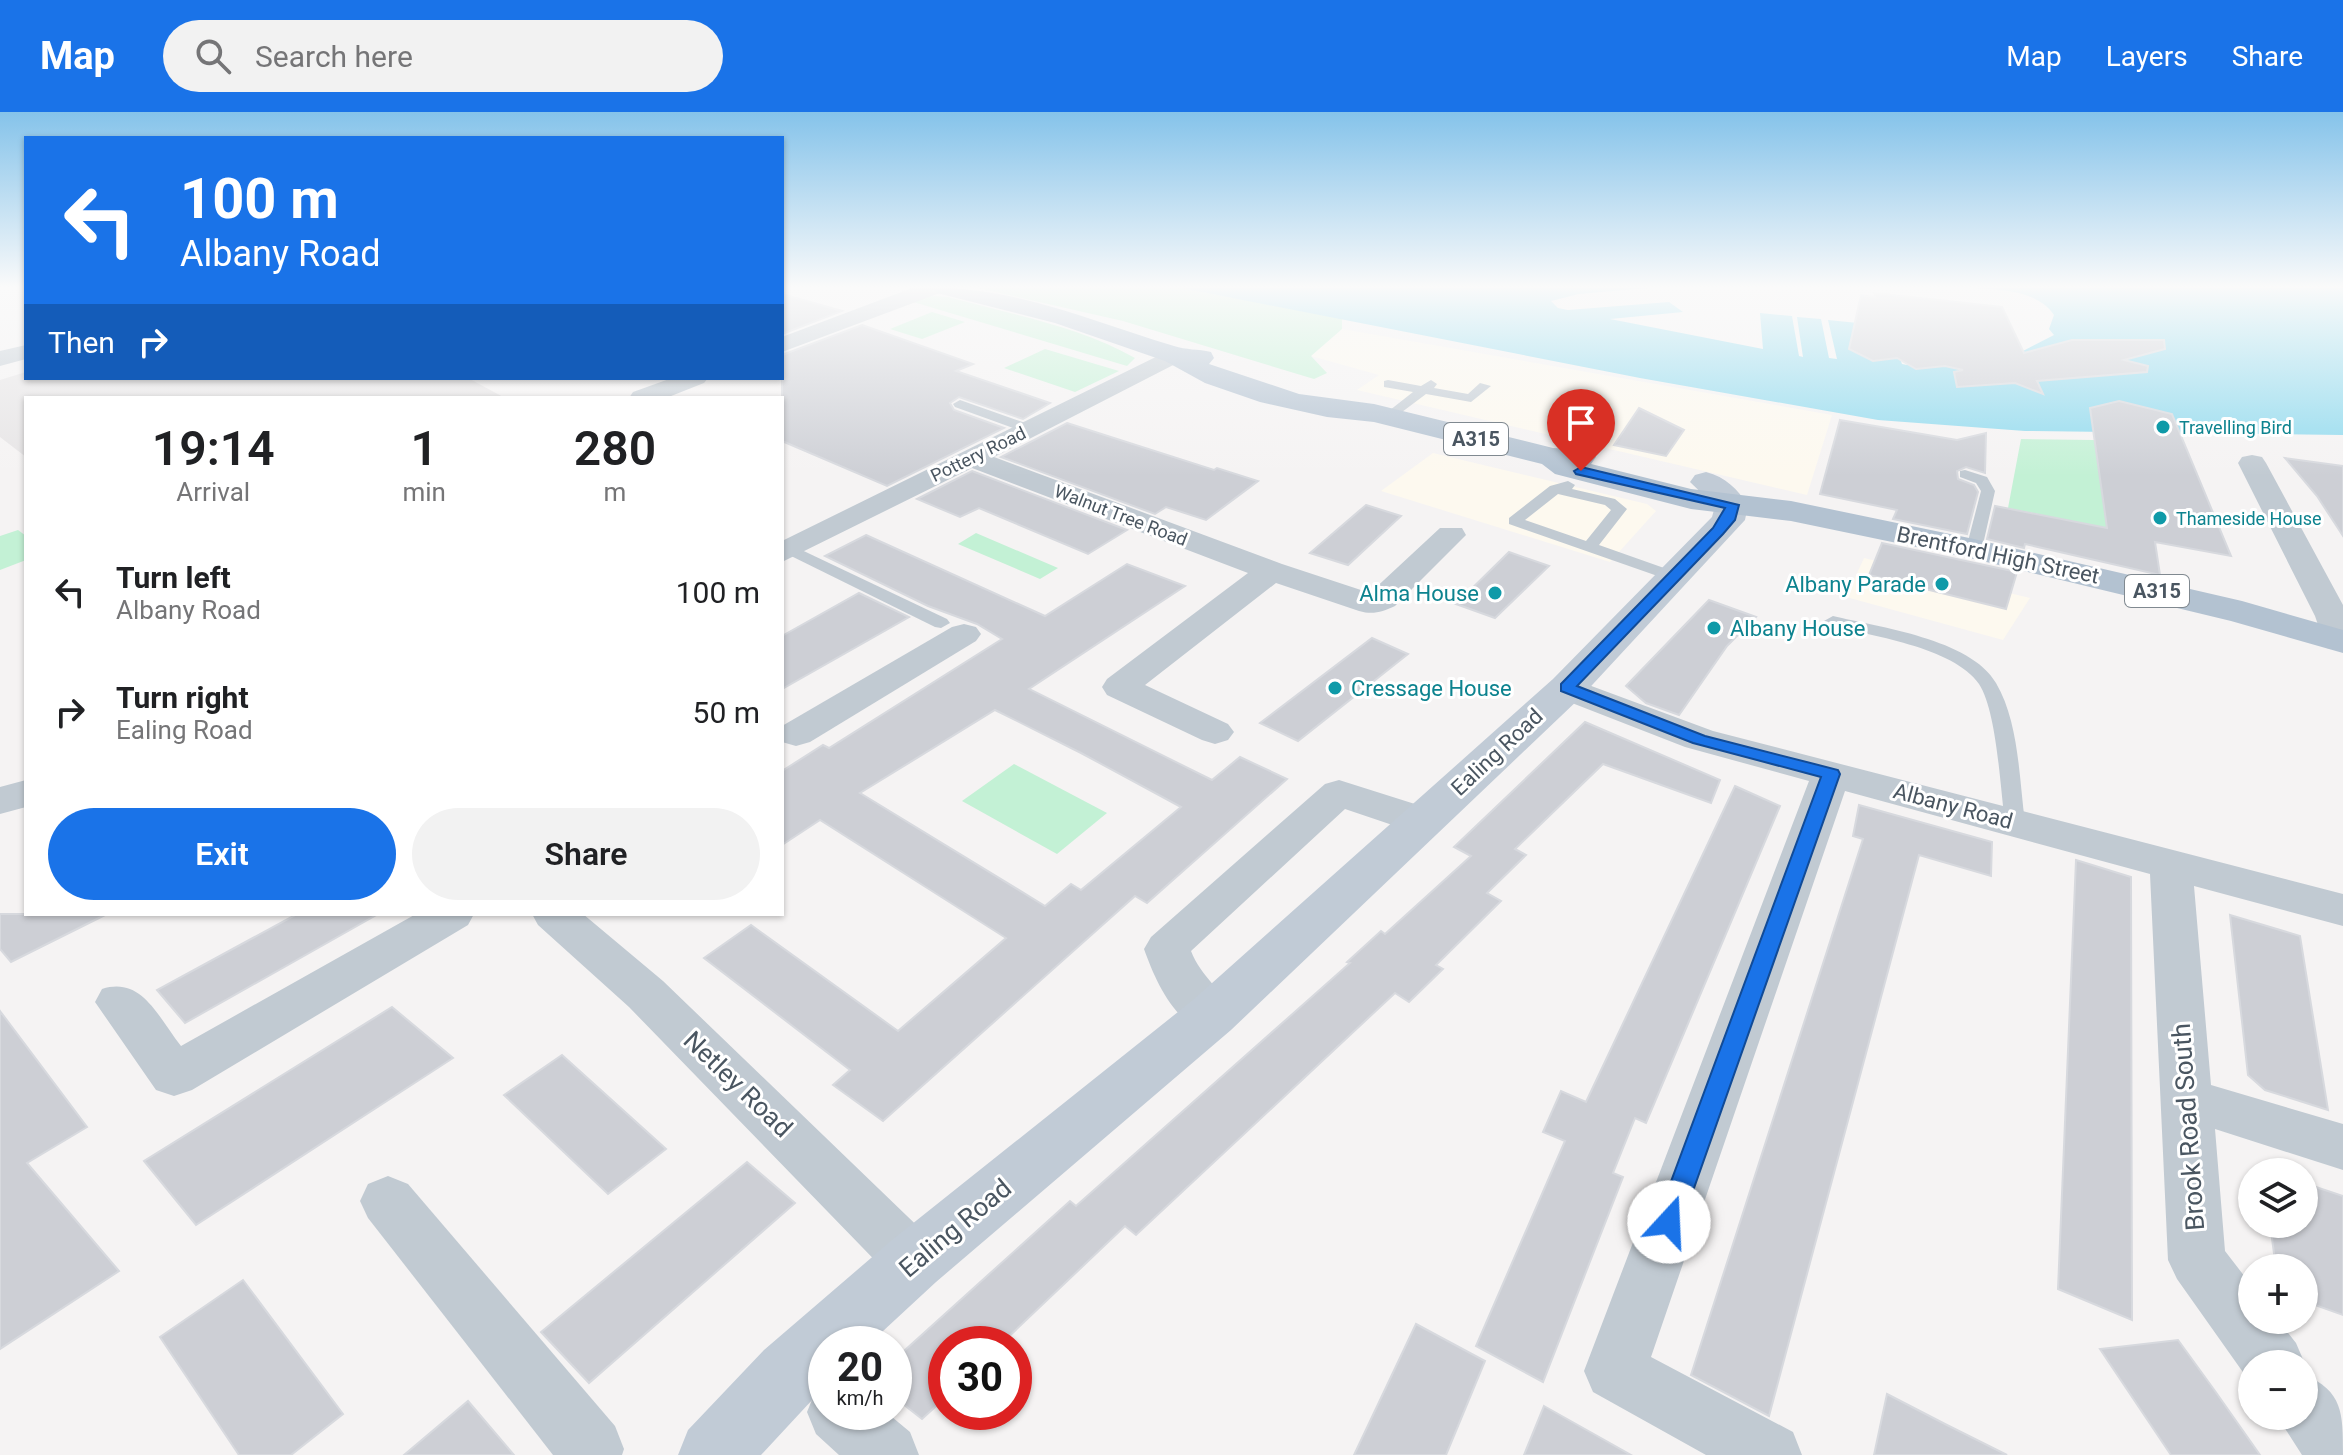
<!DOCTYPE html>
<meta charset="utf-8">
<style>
:root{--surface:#fff;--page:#f2f2f2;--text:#202124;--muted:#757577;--accent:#1a73e8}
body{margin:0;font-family:Roboto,sans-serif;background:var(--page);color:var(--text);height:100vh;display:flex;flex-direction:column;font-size:30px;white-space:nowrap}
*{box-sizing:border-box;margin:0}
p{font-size:26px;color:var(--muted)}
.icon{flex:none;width:44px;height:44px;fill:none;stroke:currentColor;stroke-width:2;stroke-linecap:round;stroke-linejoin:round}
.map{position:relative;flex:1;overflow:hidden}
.panel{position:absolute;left:24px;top:284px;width:760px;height:520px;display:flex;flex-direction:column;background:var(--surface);border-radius:0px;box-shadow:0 2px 6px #0004}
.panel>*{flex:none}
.banner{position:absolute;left:24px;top:24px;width:760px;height:244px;border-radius:0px;box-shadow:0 2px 6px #0004;background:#1a73e8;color:#fff;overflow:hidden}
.fabs{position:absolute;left:2238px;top:1046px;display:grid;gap:16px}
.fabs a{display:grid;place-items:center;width:80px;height:80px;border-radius:50%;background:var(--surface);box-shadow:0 2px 6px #0004;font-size:40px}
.speed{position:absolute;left:808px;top:1214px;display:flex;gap:16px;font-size:40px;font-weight:700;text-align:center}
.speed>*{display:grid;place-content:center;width:104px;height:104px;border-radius:50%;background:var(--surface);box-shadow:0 2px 6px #0004;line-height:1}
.speed small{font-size:20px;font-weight:400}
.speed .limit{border:12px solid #d22;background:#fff;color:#111}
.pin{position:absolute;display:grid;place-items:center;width:68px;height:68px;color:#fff;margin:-82px -34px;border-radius:50% 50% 50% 0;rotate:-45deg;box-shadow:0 0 8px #0007}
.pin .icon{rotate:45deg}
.me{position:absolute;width:88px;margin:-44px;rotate:20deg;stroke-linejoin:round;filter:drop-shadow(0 0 6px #0008)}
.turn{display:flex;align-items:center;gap:28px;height:168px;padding:0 24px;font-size:36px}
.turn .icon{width:104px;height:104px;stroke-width:2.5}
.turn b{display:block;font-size:56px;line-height:68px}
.then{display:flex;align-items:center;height:76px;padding:0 24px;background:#0003;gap:16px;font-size:30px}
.eta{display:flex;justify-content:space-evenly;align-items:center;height:136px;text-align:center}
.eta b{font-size:48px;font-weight:600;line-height:56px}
.button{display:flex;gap:16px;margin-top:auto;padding:16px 24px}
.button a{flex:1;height:92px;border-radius:48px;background:var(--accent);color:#fff;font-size:32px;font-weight:600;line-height:92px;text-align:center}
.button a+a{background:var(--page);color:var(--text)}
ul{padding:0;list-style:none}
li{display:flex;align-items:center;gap:24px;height:120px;padding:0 24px}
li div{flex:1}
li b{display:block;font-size:30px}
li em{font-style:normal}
header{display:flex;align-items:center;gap:48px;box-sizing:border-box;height:112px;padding:0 40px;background:var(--accent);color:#fff}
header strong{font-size:38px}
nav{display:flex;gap:44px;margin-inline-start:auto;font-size:28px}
.search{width:560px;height:72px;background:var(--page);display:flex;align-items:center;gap:20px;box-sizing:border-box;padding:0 28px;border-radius:44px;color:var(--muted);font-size:30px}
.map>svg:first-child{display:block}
.commercial{fill:#fdf9ef}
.education{fill:#e6e4e5}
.green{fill:#c3f1d5}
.water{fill:#90daee}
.building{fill:#cdcfd5;stroke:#d7d9de;stroke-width:2;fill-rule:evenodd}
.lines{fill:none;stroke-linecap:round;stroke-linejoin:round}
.lane{fill:#c1cad2;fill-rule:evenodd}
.street{fill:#c1cad2;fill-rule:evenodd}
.secondary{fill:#c1cbd6;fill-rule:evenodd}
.primary{fill:#b3c2d1;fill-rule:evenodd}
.route{fill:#1a73e8;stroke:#114b97;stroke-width:2}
.culture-dot{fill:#0f9aa8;stroke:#fff;stroke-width:3}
.labels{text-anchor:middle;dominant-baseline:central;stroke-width:6;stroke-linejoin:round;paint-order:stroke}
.far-culture-label{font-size:18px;fill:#0d838f;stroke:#fff;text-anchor:start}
.far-street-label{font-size:18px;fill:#4a5661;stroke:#fff}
.shield{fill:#fff;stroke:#808990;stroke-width:2}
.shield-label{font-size:20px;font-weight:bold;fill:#4a5661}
.street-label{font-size:22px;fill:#4a5661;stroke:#fff}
.culture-label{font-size:22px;fill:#0d838f;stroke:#fff;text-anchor:end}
.near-street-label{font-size:26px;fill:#4a5661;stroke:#fff}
</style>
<header>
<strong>Map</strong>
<div class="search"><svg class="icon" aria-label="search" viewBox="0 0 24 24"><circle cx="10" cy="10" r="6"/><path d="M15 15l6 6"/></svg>Search here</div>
<nav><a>Map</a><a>Layers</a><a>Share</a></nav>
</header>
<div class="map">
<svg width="2343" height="1343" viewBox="0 0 2343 1343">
<rect width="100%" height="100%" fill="#f5f3f3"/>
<g class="commercial">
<path d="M1342 217 1832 303 1807 383 1357 278 1379 263 1311 244Z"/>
<path d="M1433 341 1647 392 1656 399 1610 450 1381 379Z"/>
<path d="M1864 446 2030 486 2003 528 1846 485Z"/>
</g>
<path class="education" d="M26 260V266H468L505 286H26V345L0 325V268Z"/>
<g class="green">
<path d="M978 176H1182L1342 206V217L1311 244 1327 261 1314 267 1123 209Z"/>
<path d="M932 184 948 185C1010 202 1079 214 1135 246L1127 254 910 189Z"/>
<path d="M932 200 965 210 922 227 890 217Z"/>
<path d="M1045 237 1119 259 1075 280 1004 256Z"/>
<path d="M2021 327 2176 329 2097 343 2107 416 2008 396Z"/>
<path d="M18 418 26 424V448L0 458V424Z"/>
<path d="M976 421 1058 456 1040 467 958 432Z"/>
<path d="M1014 652 1107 701 1057 742 962 689Z"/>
</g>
<path class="water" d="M1182 176H1648L1579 182 1551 189 1558 196 1568 198 1669 190 1683 200 1610 207 1763 237 1760 201 1792 204 1799 244 1803 245 1797 205 1821 207 1829 246 1837 247 1828 208 1888 214 1902 252 1907 253 1906 248 1994 254 2054 223 2049 217 2054 203C2037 178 2001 178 1974 176H2343V323L2025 319 1878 308 1640 266Z"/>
<g class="building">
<path d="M1874 181 2002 195 2024 241 2072 228H2164L2165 237 2124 248 2148 254 2147 260 2037 269 2043 282 2015 271 1957 275 1954 260 1963 258 1945 254 1916 257 1897 246 1873 249 1849 237 1861 183 1875 185Z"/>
<path d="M782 182 842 199 782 222Z"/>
<path d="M862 213 973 252 956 259 1050 291 1023 307 959 285 950 291 954 298 1004 316 887 374 782 329V243Z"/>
<path d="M2119 289 2172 302 2231 444 2155 430 2160 463 2025 432 2024 436 1987 427 1995 394 2107 416 2090 296Z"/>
<path d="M1639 296 1684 318 1666 344 1614 333Z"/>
<path d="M1840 308 1957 328 1986 321 1985 361 1966 355 1957 359 1958 367 1974 373 1978 380 1967 422 1893 407 1897 398 1820 382Z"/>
<path d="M1067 311 1214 358 1217 356 1258 369 1206 408 1166 395 1155 402 1001 345Z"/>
<path d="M2285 346 2343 354V424L2317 384Z"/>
<path d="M972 359 1127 418 1088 442 979 396 960 405 917 387Z"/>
<path d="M1366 393 1401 404 1348 453 1310 441Z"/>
<path d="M866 423 1045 504 1127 452 1185 474 1029 577 1212 668 1240 645 1287 667 1147 791 1135 784 883 1009 833 973 850 958 704 846 751 813 898 919 1006 826 820 708 782 733V659L823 633 829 636 1002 527 977 512 928 494 825 444ZM995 598 1081 641 1181 695 1081 778 1071 772 1045 794 860 681Z"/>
<path d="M1882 431 2017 460 2006 497 1869 463Z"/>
<path d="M1509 440 1549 454 1495 506 1456 492Z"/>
<path d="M859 481 909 505 782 577V524Z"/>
<path d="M1709 488 1756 505 1727 534 1679 603 1646 591 1626 574Z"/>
<path d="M1372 526 1408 542 1298 629 1260 611Z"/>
<path d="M1585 610 1720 668 1711 691 1603 652 1515 737 1526 743 1487 781 1501 789 1436 853 1443 857 1409 890 1395 881 1136 1123 1125 1114 1001 1232H946V1285L922 1307 894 1285V1248L1070 1089 1076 1094 1350 851 1347 850 1381 819 1385 822 1471 744 1454 735Z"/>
<path d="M1735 674 1780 694 1646 1011 1635 1006 1613 1061 1623 1065 1543 1270 1476 1234 1565 1029 1543 1020 1561 979 1586 990Z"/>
<path d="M1859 693 1992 730 1991 764 1919 743 1769 1304 1691 1263 1863 727 1853 724Z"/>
<path d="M2076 748 2131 765 2132 1208 2058 1177Z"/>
<path d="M0 802H107L11 850 0 837Z"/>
<path d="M297 802H378L185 911 157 878Z"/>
<path d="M2230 803 2300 824 2328 998 2265 978 2248 963Z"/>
<path d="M392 895 453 946 196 1113 144 1049Z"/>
<path d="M0 899 87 1015 27 1051 119 1159 0 1237Z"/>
<path d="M562 943 666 1037 608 1082 504 983Z"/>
<path d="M747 1050 795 1091 589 1271 541 1220Z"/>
<path d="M2304 1071 2343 1084V1203L2304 1189V1156H2276L2270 1112H2304Z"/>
<path d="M243 1168 343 1302 291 1343H239L160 1225Z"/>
<path d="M1416 1212 1485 1249 1446 1343H1354Z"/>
<path d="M2178 1228 2215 1279 2260 1343H2171L2100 1237Z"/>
<path d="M1887 1282 1945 1312 2007 1343H1874Z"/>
<path d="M468 1289 514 1343H404Z"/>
<path d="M1544 1294 1631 1343H1524Z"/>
</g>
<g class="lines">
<g class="lane">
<path d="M1388 268 1421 274 1431 268 1437 272 1434 276 1468 282 1480 271 1491 274 1471 290 1426 282 1390 309 1385 308V302L1413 280 1384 275V269Z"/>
<path d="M960 288 1034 314 1036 317 1024 320 955 295 953 292Z"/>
<path d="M1965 358 1987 365 1995 379 1982 437 1974 442 1966 437 1981 379 1976 371 1960 365V359Z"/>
<path d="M1568 369 1575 373 1572 377 1615 387 1627 397 1599 433 1681 462V468H1669L1509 412V406L1550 374ZM1558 382 1605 393 1611 398 1586 429 1525 408Z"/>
<path d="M789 432 947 507 950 511 941 516 935 515 783 440V434Z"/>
<path d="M1833 504C1878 515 1971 527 1996 571 2019 610 2019 666 2025 710L2022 715 2015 717 2005 710C2000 675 1997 600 1979 572 1954 535 1868 523 1827 513L1824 509Z"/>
</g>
<g class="street">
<path d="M912 176H943L940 181 782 240V225Z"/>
<path d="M26 233V247L0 254V239Z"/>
<path d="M1174 236 1183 238 1186 243 1183 248 994 345 1282 452 1370 481 1440 416H1462L1466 423 1395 494C1382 500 1373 503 1359 499L1276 471 1145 573 1228 612 1234 620 1228 628 1215 632 1202 628 1107 583 1102 575 1107 567 1248 461 972 356 782 450V429Z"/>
<path d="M672 266H708L704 271 666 286H629L633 280Z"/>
<path d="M2252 343 2262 345 2266 351 2343 493V538L2326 536 2315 504 2238 351 2242 345Z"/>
<path d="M964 512 976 515 981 522 976 529 810 630 796 634 782 630V614L952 515Z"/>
<path d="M1567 565 1713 619 2343 782V814L2194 774 2211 973 2343 1012V1058L2215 1017 2225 1139 2252 1174V1208H2278L2296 1231 2305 1252 2304 1253 2252 1252V1273L2177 1167 2168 1148 2150 762 1845 679 1651 1245 1793 1320 1802 1343H1706L1593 1280 1584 1259 1809 669 1685 635 1554 584 1549 576 1554 568Z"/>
<path d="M26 668V695L0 702V675Z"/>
<path d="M1339 668 1437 699 1443 709 1437 719 1422 723 1345 697 1191 839C1201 865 1223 879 1236 903L1229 916C1182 931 1157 873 1144 837L1151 825 1325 672Z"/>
<path d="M416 802H474L468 813 192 978 174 984 156 978 95 890 102 877C142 864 158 905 181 934Z"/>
<path d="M532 802H583L663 869 934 1130 943 1149 934 1168 914 1175 894 1168 629 895 538 813Z"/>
<path d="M388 1064 408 1072 615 1314 624 1337 622 1343H553L368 1106 360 1089 368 1072Z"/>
<path d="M2304 1262C2343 1280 2343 1300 2343 1343H2302L2277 1304H2304Z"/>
<path d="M826 1274V1300H886L910 1320 919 1343H839L816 1322 807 1300 816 1278Z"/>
</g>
<path class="secondary" d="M1706 360C1726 365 1737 377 1748 393L1745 408 1581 585 1231 918 936 1170 869 1232H826V1273L761 1343H678L688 1318 764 1238 892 1128 1193 888 1553 567 1712 405 1715 394 1690 370 1695 363Z"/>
<path class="primary" d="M934 176C1017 175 1095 211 1174 234 1186 238 1198 237 1211 240L1214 246 1209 252 1299 282 1374 292 1553 336 1592 338 1596 345 1591 352 1691 377 1791 389 1974 427 2242 489 2343 518V541L2231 509 1974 447 1791 409 1691 397 1555 362 1542 352 1374 310 1327 305 1260 290 1205 271 1165 249 1055 211 937 181Z"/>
</g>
<linearGradient id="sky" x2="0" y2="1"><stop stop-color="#85c3ea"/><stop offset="0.48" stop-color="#fafafa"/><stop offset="1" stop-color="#fafafa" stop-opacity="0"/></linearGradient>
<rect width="2343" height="364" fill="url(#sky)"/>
<path class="route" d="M1581 355 1739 393 1735 408 1723 422 1577 574 1705 624 1838 658 1840 662 1682 1110 1678 1118 1669 1121 1660 1118 1656 1110 1821 665 1693 631 1561 579V572L1713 416 1725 396 1576 362 1574 359Z"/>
<g class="culture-dot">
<circle cx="2163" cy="315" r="8"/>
<circle cx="2160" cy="406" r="8"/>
<circle cx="1942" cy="472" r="8"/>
<circle cx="1495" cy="481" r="8"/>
<circle cx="1714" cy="516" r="8"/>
<circle cx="1335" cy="576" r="8"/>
</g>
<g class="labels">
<g class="far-culture-label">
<text x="2179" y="315">Travelling Bird</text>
<text x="2176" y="406">Thameside House</text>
</g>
<g class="far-street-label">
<text transform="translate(978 342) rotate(-26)">Pottery Road</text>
<text transform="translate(1121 403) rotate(21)">Walnut Tree Road</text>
</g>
<g class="shield">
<rect x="1444" y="311" width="64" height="32" rx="6"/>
<rect x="2125" y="463" width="64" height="32" rx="6"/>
</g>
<g class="shield-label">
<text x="1476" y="327">A315</text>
<text x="2157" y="479">A315</text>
</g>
<g class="street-label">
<text transform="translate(1998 443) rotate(12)">Brentford High Street</text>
<text transform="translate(1497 640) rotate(-43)">Ealing Road</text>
<text transform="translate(1953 694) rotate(15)">Albany Road</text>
</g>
<g class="culture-label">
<text x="1926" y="472">Albany Parade</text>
<text x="1479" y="481">Alma House</text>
<text x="1730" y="516" text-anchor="start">Albany House</text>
<text x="1351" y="576" text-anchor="start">Cressage House</text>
</g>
<g class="near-street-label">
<text transform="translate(738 972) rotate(44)">Netley Road</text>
<text transform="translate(2188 1015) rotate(-94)">Brook Road South</text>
<text transform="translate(955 1116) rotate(-40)">Ealing Road</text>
</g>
</g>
</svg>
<div class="fabs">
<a><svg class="icon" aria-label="layers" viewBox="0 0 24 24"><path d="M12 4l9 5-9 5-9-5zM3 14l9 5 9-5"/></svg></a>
<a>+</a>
<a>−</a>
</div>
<div class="speed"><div>20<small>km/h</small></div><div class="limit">30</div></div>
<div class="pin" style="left:1581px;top:359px;background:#d93025"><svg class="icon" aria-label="arrive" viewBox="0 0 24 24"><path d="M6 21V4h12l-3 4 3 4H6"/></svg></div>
<svg class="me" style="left:1669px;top:1110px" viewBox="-20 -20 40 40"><circle r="19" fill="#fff"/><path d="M0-13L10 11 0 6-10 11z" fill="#1a73e8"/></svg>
<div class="banner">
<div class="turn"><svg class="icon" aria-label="left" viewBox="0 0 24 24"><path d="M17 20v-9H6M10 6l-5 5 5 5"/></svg><div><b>100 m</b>Albany Road</div></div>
<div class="then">Then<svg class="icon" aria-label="right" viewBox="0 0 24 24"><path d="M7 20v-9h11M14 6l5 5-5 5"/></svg></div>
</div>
<section class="panel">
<div class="eta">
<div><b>19:14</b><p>Arrival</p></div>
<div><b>1</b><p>min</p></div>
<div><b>280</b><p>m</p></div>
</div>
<ul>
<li><svg class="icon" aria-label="left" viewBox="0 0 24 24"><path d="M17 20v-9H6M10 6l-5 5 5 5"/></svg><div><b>Turn left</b><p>Albany Road</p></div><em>100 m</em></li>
<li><svg class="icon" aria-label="right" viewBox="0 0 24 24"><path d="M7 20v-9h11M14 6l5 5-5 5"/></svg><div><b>Turn right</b><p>Ealing Road</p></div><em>50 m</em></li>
</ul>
<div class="button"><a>Exit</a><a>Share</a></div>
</section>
</div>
